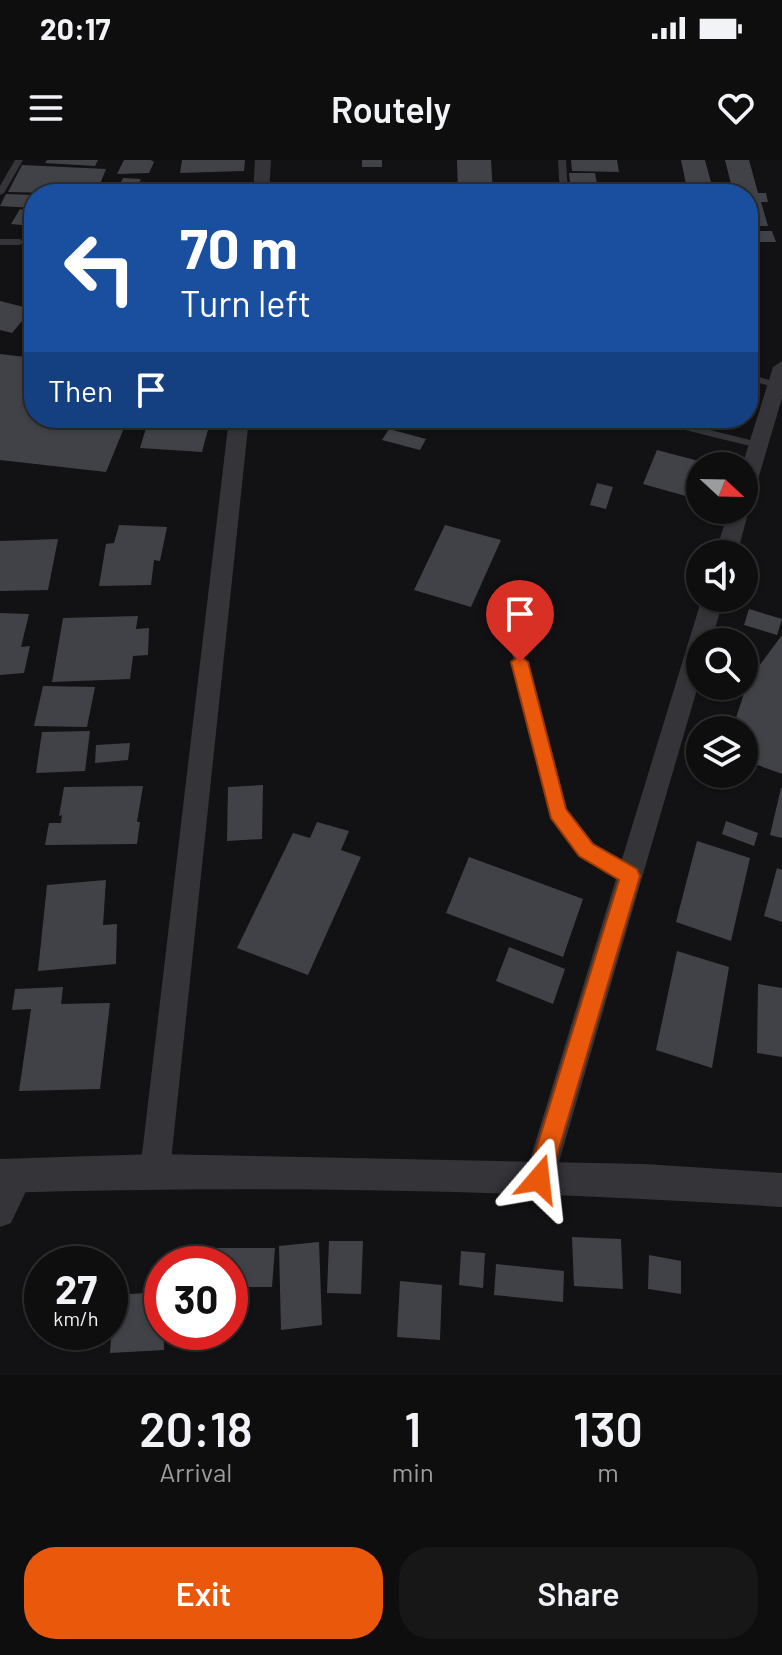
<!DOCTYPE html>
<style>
:root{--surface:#0e0e0f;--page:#171718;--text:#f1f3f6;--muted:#9b9c9e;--line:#2e2e2f;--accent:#ea580c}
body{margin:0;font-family:Barlow,sans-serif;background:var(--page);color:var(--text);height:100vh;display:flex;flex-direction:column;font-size:30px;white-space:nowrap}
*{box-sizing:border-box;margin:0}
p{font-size:26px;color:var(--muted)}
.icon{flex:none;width:44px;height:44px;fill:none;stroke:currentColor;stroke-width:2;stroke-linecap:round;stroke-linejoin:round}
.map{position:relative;height:1215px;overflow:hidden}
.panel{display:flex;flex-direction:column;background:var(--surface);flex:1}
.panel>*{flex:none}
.guide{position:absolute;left:24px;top:24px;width:734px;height:244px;border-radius:32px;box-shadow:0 2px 6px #0004,0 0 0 2px var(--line);background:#1a4fa0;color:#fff;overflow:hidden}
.needle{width:52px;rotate:112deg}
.fabs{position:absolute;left:686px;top:292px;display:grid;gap:16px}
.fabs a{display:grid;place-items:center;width:72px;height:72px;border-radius:50%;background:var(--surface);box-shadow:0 2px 6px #0004,0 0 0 2px var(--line);font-size:40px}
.speed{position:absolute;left:24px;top:1086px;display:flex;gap:16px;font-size:40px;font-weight:700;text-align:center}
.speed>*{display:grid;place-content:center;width:104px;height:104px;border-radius:50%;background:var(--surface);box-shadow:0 2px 6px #0004,0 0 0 2px var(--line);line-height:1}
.speed small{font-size:20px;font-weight:400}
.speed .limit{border:12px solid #d22;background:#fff;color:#111}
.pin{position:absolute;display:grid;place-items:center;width:68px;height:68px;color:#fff;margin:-82px -34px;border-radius:50% 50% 50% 0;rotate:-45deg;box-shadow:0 0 8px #0007}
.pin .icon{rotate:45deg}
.me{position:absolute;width:88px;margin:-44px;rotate:17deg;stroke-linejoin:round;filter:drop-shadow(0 0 6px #0008)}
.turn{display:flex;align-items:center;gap:28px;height:168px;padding:0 24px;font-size:36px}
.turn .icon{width:104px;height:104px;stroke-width:2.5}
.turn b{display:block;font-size:56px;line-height:68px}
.then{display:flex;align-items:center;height:76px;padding:0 24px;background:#0003;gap:16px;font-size:30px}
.eta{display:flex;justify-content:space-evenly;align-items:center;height:136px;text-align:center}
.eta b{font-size:48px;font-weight:600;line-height:56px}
.action{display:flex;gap:16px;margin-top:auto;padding:16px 24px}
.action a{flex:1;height:92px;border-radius:32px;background:var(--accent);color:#fff;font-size:32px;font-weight:600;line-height:92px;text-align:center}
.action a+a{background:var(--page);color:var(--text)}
.status{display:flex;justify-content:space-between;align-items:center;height:56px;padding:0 40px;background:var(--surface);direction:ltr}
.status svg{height:22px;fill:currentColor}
header{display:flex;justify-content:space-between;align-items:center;height:104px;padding:0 24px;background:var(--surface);font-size:36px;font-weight:600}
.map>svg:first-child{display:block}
.building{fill:#414247}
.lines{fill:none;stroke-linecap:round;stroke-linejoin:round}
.service{fill:#343439;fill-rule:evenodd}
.minor{fill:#343439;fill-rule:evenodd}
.tertiary{fill:#343439;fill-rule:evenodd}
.route{fill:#ea580c;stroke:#983908;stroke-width:2}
</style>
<div class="status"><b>20:17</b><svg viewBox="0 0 49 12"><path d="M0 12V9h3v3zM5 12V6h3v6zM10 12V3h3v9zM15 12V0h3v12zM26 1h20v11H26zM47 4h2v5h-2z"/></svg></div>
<header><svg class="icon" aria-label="menu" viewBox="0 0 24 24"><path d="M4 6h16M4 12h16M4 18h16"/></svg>Routely<svg class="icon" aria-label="heart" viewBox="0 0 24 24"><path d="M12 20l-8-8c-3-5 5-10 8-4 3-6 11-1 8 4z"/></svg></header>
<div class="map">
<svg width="782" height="1215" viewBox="0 0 782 1215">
<rect width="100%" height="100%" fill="#121214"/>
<g class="building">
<path d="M47 0H98L95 6 45 3Z"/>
<path d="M124 0H151L154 2 149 13 117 14Z"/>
<path d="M182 0H245L244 11 180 13Z"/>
<rect x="362" y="0" width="20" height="7"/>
<path d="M457 0H491L493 34H458Z"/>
<path d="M571 0H617L619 12 572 11Z"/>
<path d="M681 0H705L712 26H718L720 34H688Z"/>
<path d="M725 0H749L758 33H766L768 42H761L768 66H748V34H729L728 28H732Z"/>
<path d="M22 5 106 9 96 34 8 32Z"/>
<path d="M569 13H595L599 34H571Z"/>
<path d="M123 18 141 19 134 34H115Z"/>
<path d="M139 24 227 26 226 34H137Z"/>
<path d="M318 26 345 28 344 34H305L306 30 317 31Z"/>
<rect x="433" y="27" width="24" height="7"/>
<path d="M6 34 34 35V48L0 46Z"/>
<path d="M20 49 34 51 32 66 11 64Z"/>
<path d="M748 71H772L776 82H748Z"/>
<path d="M0 141 28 148 23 155H27L12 173 0 170Z"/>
<path d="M0 194 34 198V258H128L106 312 0 300Z"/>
<path d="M149 258 210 262 202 292 140 288Z"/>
<path d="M389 269 426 279 420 290 382 280Z"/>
<path d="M657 290 714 305 700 306V340L643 324Z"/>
<path d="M597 323 613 327 606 349 590 345Z"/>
<path d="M119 365 167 367 160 401 154 400 151 425 99 426 106 384 114 383Z"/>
<path d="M445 365 501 380 471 447 414 430Z"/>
<path d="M58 379 48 430 0 431V381Z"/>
<path d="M749 449 782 459 777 475 744 465Z"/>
<path d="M0 453 29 454 21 487 30 486 24 513 0 515Z"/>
<path d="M138 456 136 469 149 468 148 495 133 496 130 519 52 522 63 458Z"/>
<path d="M782 475V614L744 600V570H732L748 521Z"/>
<path d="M43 526 95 527 87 567 34 566Z"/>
<path d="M90 571 85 611 36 613 42 572Z"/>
<path d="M130 583 128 600 95 603 96 585Z"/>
<path d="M263 625 262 679 227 681 228 627Z"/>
<path d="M143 626 137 662H140L137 684 45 685 49 663H61L62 655 59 656 64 627Z"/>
<path d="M781 628H782V678L770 675Z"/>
<path d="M726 661 758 673 754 686 722 674Z"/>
<path d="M317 662 349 671 341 690 361 697 308 815 237 788 293 673 310 678Z"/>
<path d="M697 681 750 698 731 781 676 762Z"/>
<path d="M469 697 583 739 563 797 446 753Z"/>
<path d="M777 708 782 710V762L764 756Z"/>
<path d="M106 720 103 765 117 764 116 804 38 811 47 725Z"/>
<path d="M509 787 565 809 553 844 496 821Z"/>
<path d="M677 791 729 807 712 908 656 890Z"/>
<path d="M758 824 782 828V897L757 893Z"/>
<path d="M63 827 61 844 110 843 100 929 19 931 31 849 12 850 15 829Z"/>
<path d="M572 1077 621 1079 623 1129 574 1126Z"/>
<path d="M329 1081H363L361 1134 327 1133Z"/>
<path d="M319 1082 322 1165 281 1170 279 1086Z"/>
<path d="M193 1088H275L272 1127H230V1104H191Z"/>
<path d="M461 1091 485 1093 483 1128 459 1125Z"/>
<path d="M649 1095 681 1101V1134L648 1129Z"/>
<path d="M496 1104 564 1111 563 1142 494 1135Z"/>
<path d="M400 1121 442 1125 440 1180 397 1177Z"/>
<path d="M162 1132 164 1190 110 1193 114 1135Z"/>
</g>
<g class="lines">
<g class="service">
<path d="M15 0H23L4 33 0 35V26Z"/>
<path d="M558 0H566L568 34H560Z"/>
<path d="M0 79H20L24 82 20 85H0Z"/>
<path d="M748 214 780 223 782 225 777 228 748 220Z"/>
<path d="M644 258H662L758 282 763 285 758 288 649 261Z"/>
<path d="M504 438 509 442 564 650 590 686 635 712 636 716 635 720 630 722 625 720 582 694 552 652 499 442Z"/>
</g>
<g class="minor">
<path d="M255 0H271L269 34H253Z"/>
<path d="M782 201V238L754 333 751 338 744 340 742 306 773 207Z"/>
<path d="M229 258H249L170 1011 165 1021 155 1026 145 1021 140 1011Z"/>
<path d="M744 344 749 350 737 394H715L729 350H744Z"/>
<path d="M702 438H724L711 482H700V519L554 1019 549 1029 539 1034 529 1029 524 1019Z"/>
<path d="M18 1001 28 1006 33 1016 11 1063 0 1067V1020L8 1006Z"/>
</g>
<path class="tertiary" d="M155 994 644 1004 782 1013V1047C522 1030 260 1025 0 1033V999Z"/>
</g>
<path class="route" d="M520 496 528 502 566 649 593 684 637 709 640 716 550 1019 547 1027 539 1030 531 1027 527 1019 619 720 579 696 551 658 511 502Z"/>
</svg>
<div class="fabs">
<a><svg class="needle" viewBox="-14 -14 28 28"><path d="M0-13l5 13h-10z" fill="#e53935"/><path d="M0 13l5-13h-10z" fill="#9b9c9e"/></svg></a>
<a><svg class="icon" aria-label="sound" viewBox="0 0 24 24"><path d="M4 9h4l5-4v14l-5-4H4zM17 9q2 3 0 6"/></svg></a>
<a><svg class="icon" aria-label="search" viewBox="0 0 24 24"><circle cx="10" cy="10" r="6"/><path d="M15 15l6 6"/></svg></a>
<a><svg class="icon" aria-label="layers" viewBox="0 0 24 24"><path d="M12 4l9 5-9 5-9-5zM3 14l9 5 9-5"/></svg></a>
</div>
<div class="speed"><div>27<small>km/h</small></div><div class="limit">30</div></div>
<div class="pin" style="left:520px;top:502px;background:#d93025"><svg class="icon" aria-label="arrive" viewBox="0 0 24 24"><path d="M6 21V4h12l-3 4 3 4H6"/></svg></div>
<svg class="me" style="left:539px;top:1019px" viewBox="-20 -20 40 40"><path d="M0-17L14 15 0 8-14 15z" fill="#ea580c" stroke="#fff" stroke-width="4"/></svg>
<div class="guide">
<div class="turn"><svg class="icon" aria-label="left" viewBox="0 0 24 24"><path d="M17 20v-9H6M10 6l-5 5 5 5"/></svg><div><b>70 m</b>Turn left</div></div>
<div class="then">Then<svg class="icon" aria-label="arrive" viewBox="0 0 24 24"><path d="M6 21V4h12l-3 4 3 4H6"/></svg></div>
</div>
</div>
<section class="panel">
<div class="eta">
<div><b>20:18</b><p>Arrival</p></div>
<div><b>1</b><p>min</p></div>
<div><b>130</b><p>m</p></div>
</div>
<div class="action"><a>Exit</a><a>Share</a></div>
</section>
